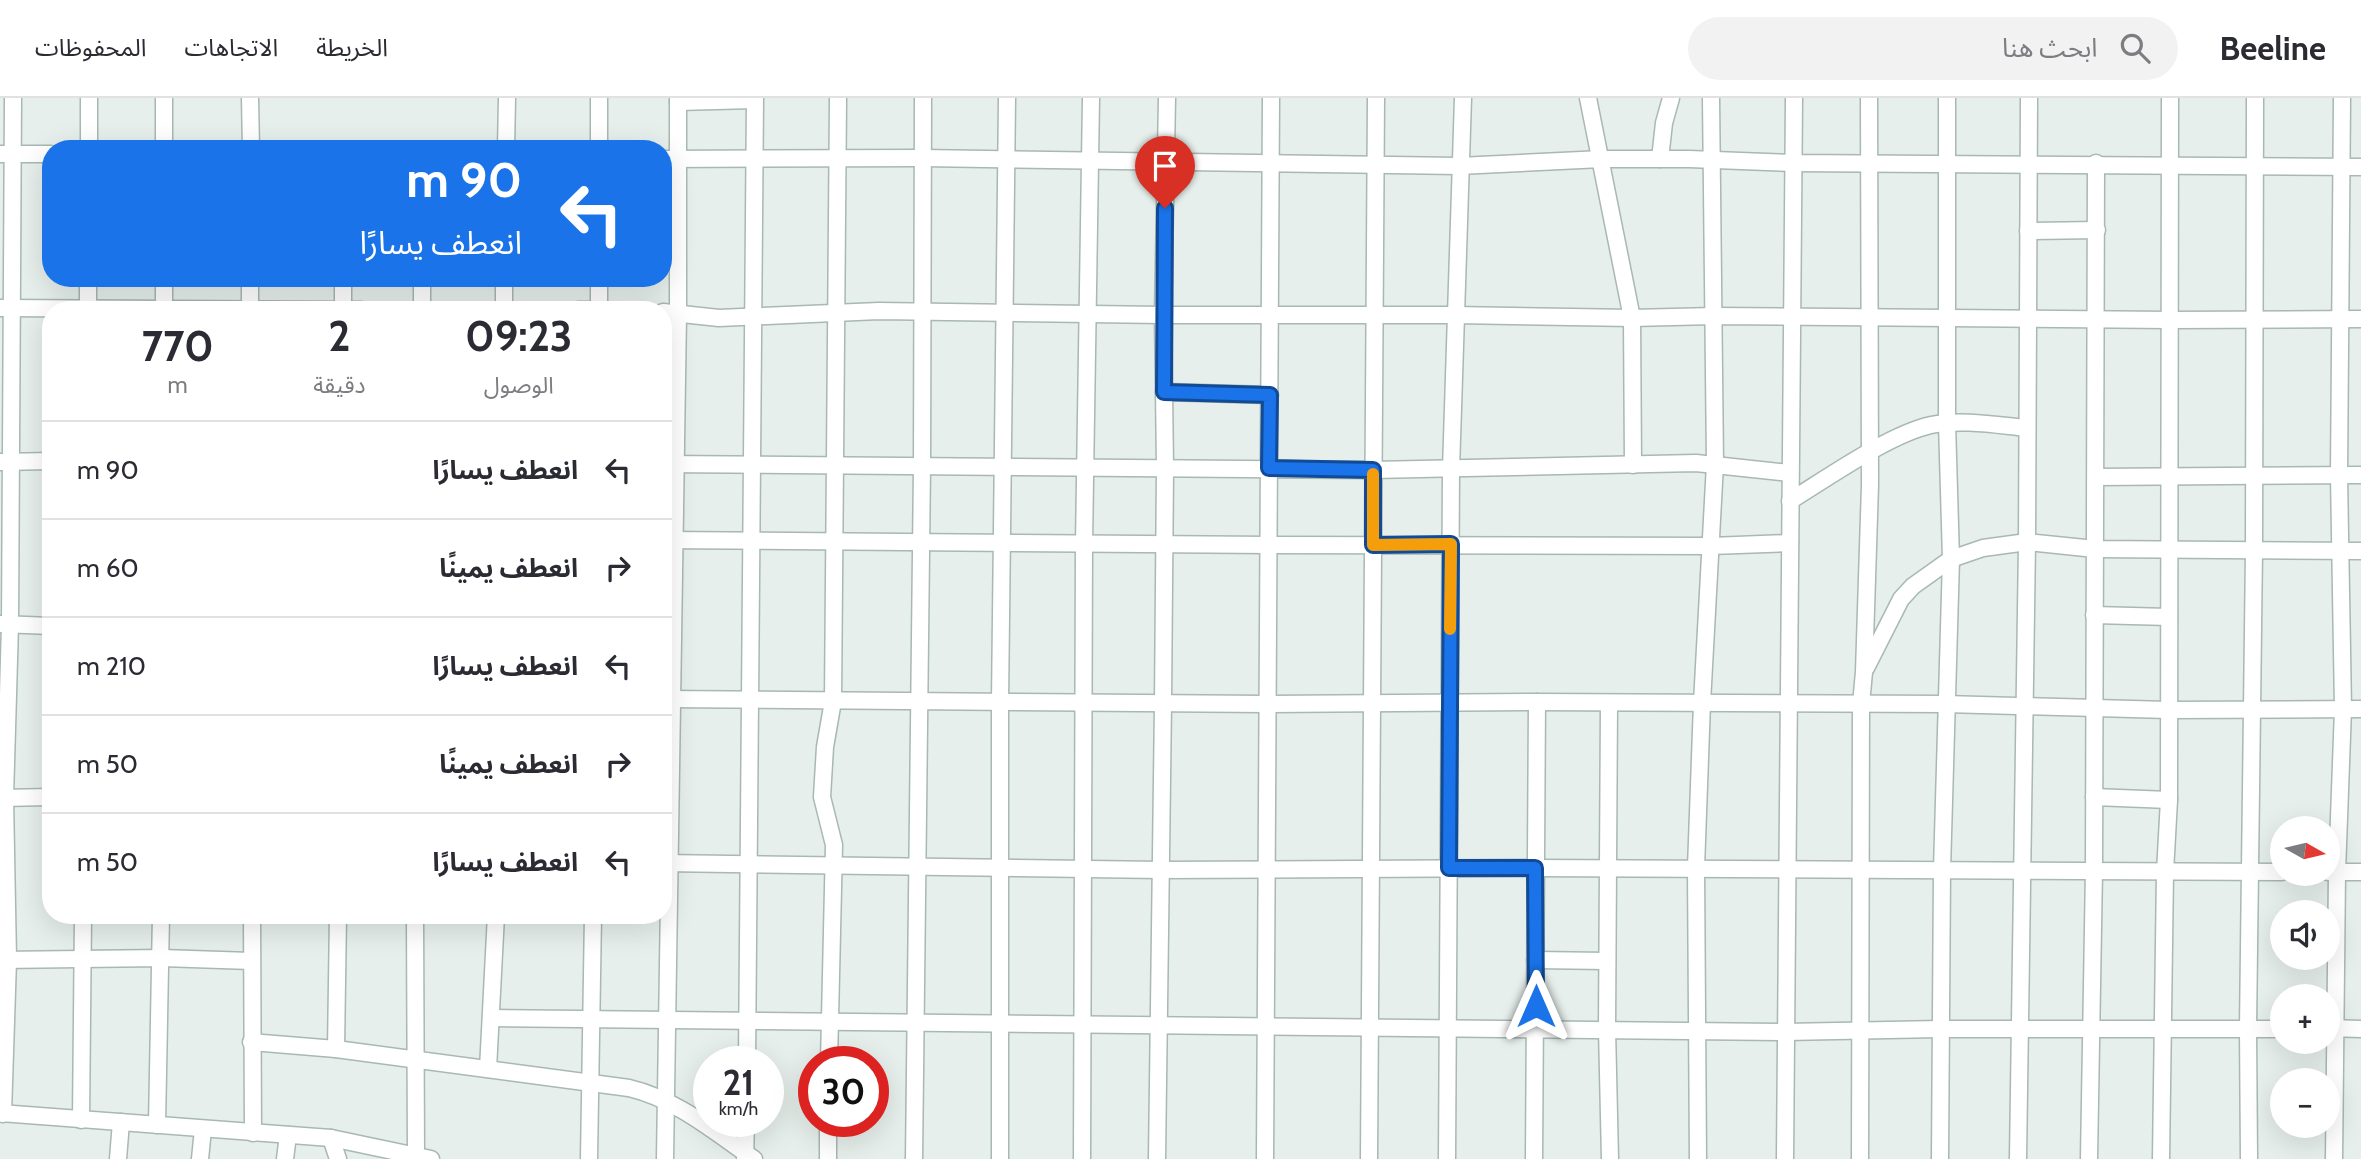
<!DOCTYPE html>
<html lang="ar">
<meta charset="utf-8">
<style>
:root{--surface:#fff;--page:#f2f2f3;--text:#2b2b33;--muted:#7c7c81;--line:#e1e1e2}
body{margin:0;font-family:Cabin,"Noto Sans Arabic",sans-serif;background:var(--page);color:var(--text);direction:rtl;height:100vh;display:flex;flex-direction:column;font-size:26px;white-space:nowrap}
*{box-sizing:border-box;margin:0}
p{font-size:23px;color:var(--muted)}
.icon{flex:none;width:38px;height:38px;fill:none;stroke:currentColor;stroke-width:2;stroke-linecap:round;stroke-linejoin:round}
.map{position:relative;flex:1;overflow:hidden;direction:ltr}
.panel{position:absolute;left:42px;top:203px;width:630px;height:623px;display:flex;flex-direction:column;background:var(--surface);border-radius:28px;box-shadow:0 7px 28px #0002;direction:rtl}
.panel>*{flex:none}
.guide{position:absolute;left:42px;top:42px;width:630px;height:147px;border-radius:28px;box-shadow:0 7px 28px #0002;direction:rtl;background:#1a73e8;color:#fff;overflow:hidden}
.needle{width:46px;rotate:98deg}
.tools{position:absolute;left:2270px;top:718px;display:grid;gap:14px}
.tools a{display:grid;place-items:center;width:70px;height:70px;border-radius:50%;background:var(--surface);box-shadow:0 7px 28px #0002;font-size:35px}
.speed{position:absolute;left:693px;top:948px;display:flex;gap:14px;font-size:35px;font-weight:700;text-align:center}
.speed>*{display:grid;place-content:center;width:91px;height:91px;border-radius:50%;background:var(--surface);box-shadow:0 7px 28px #0002;line-height:1}
.speed small{font-size:18px;font-weight:400}
.speed .limit{border:10px solid #d22;background:#fff;color:#111}
.pin{position:absolute;display:grid;place-items:center;width:60px;height:60px;color:#fff;margin:-72px -30px;border-radius:50% 50% 50% 0;rotate:-45deg;box-shadow:0 0 7px #0007}
.pin .icon{rotate:45deg}
.me{position:absolute;width:77px;margin:-38px;rotate:0deg;stroke-linejoin:round;filter:drop-shadow(0 0 5px #0008)}
.turn{display:flex;align-items:center;gap:24px;height:147px;padding:0 35px;font-size:32px}
.turn .icon{width:91px;height:91px;stroke-width:2.5}
.turn b{display:block;font-size:49px;line-height:60px}
.eta{display:flex;justify-content:space-evenly;align-items:center;height:119px;text-align:center}
.eta b{font-size:42px;font-weight:800;line-height:49px}
ul{padding:0;list-style:none}
li{display:flex;align-items:center;gap:21px;height:98px;padding:0 35px;border-top:2px solid var(--line)}
li div{flex:1}
li b{display:block;font-size:26px}
li em{font-style:normal}
header{display:flex;align-items:center;gap:42px;box-sizing:border-box;height:98px;padding:0 35px;background:var(--surface);border-bottom:2px solid var(--line)}
header strong{font-size:33px}
nav{display:flex;gap:38px;margin-inline-start:auto;font-size:24px}
.search{width:490px;height:63px;background:var(--page);display:flex;align-items:center;gap:18px;box-sizing:border-box;padding:0 24px;border-radius:38px;color:var(--muted);font-size:26px}
.map>svg:first-child{display:block}
.lines{fill:none;stroke-linecap:round;stroke-linejoin:round}
.minor-casing{stroke:#a8b8b2;stroke-width:19}
.minor{stroke:#fff;stroke-width:16}
.route-casing{stroke:#114b97;stroke-width:18}
.route{stroke:#1a73e8;stroke-width:12}
.slow{stroke:#f59e0b;stroke-width:12}
</style>
<header>
<strong>Beeline</strong>
<div class="search"><svg class="icon" aria-label="search" viewBox="0 0 24 24"><circle cx="10" cy="10" r="6"/><path d="M15 15l6 6"/></svg>ابحث هنا</div>
<nav><a>الخريطة</a><a>الاتجاهات</a><a>المحفوظات</a></nav>
</header>
<div class="map">
<svg width="2361" height="1061" viewBox="0 0 2361 1061">
<rect width="100%" height="100%" fill="#e6efeb"/>
<g class="lines">
<defs>
<g id="minor">
<path d="M164 0V51"/>
<path d="M250 0 251 51"/>
<path d="M599 0V51"/>
<path d="M1588 0 1632 220 1633 367"/>
<path d="M678 4 754 2"/>
<path d="M89 51V0"/>
<path d="M506 51 507 0"/>
<path d="M0 56H51"/>
<path d="M663 61 922 60 1459 68 1602 61H1689L1794 65 2361 69"/>
<path d="M1660 61 1664 25 1671 0"/>
<path d="M2028 133 2097 132"/>
<path d="M164 180V212"/>
<path d="M343 180V212"/>
<path d="M422 180V212"/>
<path d="M1 210 362 212"/>
<path d="M88 212V180"/>
<path d="M250 212V180"/>
<path d="M504 212V180"/>
<path d="M578 212H604"/>
<path d="M599 212V180"/>
<path d="M663 214 719 220 879 213 1163 217H1455L1632 220 1714 218 2170 222 2361 221"/>
<path d="M1164 294 1270 297"/>
<path d="M0 364 51 363"/>
<path d="M663 366 1373 372 1696 365 1790 375"/>
<path d="M2096 379 2361 377"/>
<path d="M1790 403C1827 380 1890 336 1931 327 1962 321 1996 327 2027 330"/>
<path d="M663 442 1269 447 1711 448 1790 445"/>
<path d="M2094 517 2169 519"/>
<path d="M1 526 51 528"/>
<path d="M1866 570 1901 501 1913 488 1951 461 1983 450 2027 444 2095 451 2361 453"/>
<path d="M663 601 1266 606 1537 604 1945 606 2168 612 2361 611"/>
<path d="M1609 605 1607 931 1610 1061"/>
<path d="M2094 699 2169 702"/>
<path d="M0 700 51 699"/>
<path d="M663 765 1161 772 1535 770 2282 774"/>
<path d="M2328 774H2361"/>
<path d="M252 817 253 1035"/>
<path d="M415 817 416 1058"/>
<path d="M0 862 162 860 251 863"/>
<path d="M1535 862 1607 863"/>
<path d="M491 920 1785 934 1940 931H2282"/>
<path d="M2328 930 2361 931"/>
<path d="M251 944 336 951 629 990C676 1001 715 1034 754 1061"/>
<path d="M336 951 338 817"/>
<path d="M747 964 755 0"/>
<path d="M829 964 834 747 822 699 825 649 833 603 838 0"/>
<path d="M488 971 496 817"/>
<path d="M0 1015 331 1040 431 1061"/>
<path d="M3 1016 8 862 5 700 10 527 13 0"/>
<path d="M81 1022 83 817"/>
<path d="M157 1027 161 817"/>
<path d="M331 1040 338 1061"/>
<path d="M118 1061 121 1024"/>
<path d="M200 1061 203 1031"/>
<path d="M285 1061 288 1037"/>
<path d="M589 1061 593 817"/>
<path d="M665 1061 678 216V0"/>
<path d="M745 1061 746 1024"/>
<path d="M828 1061V1024"/>
<path d="M914 1061 922 368 923 0"/>
<path d="M1000 1061V605L1007 0"/>
<path d="M1082 1061 1084 445 1091 0"/>
<path d="M1157 1061 1163 605 1165 370 1163 217 1167 0"/>
<path d="M1265 1061 1271 0"/>
<path d="M1369 1061 1376 0"/>
<path d="M1447 1061 1451 372 1463 0"/>
<path d="M1534 1061 1537 604"/>
<path d="M1698 1061 1696 770 1702 605 1715 366 1711 0"/>
<path d="M1785 1061 1794 0"/>
<path d="M1860 1061 1861 606 1864 574 1870 387 1869 0"/>
<path d="M1940 1061 1942 772 1951 461 1947 325V0"/>
<path d="M2018 1061 2027 444 2029 0"/>
<path d="M2089 1061 2094 772 2096 65"/>
<path d="M2161 1061 2165 774 2169 702 2170 0"/>
<path d="M2249 1061 2248 931 2254 452 2255 0"/>
<path d="M2334 1061 2337 774 2343 611 2339 377 2342 0"/>
</g>
</defs>
<use href="#minor" class="minor-casing"/>
<use href="#minor" class="minor"/>
</g>
<g class="lines">
<defs>
<path id="route" d="M1165 110 1164 294 1270 297 1269 370 1373 372V447L1451 446 1449 770H1535L1536 908"/>
</defs>
<use href="#route" class="route-casing"/>
<use href="#route" class="route"/>
<path class="slow" d="M1373 376V447L1451 446 1450 531"/>
</g>
</svg>
<div class="tools">
<a><svg class="needle" viewBox="-14 -14 28 28"><path d="M0-13l5 13h-10z" fill="#e53935"/><path d="M0 13l5-13h-10z" fill="#7c7c81"/></svg></a>
<a><svg class="icon" aria-label="sound" viewBox="0 0 24 24"><path d="M4 9h4l5-4v14l-5-4H4zM17 9q2 3 0 6"/></svg></a>
<a>+</a>
<a>−</a>
</div>
<div class="speed"><div>21<small>km/h</small></div><div class="limit">30</div></div>
<div class="pin" style="left:1165px;top:110px;background:#d93025"><svg class="icon" aria-label="arrive" viewBox="0 0 24 24"><path d="M6 21V4h12l-3 4 3 4H6"/></svg></div>
<svg class="me" style="left:1536px;top:908px" viewBox="-20 -20 40 40"><path d="M0-17L14 15 0 8-14 15z" fill="#1a73e8" stroke="#fff" stroke-width="4"/></svg>
<div class="guide">
<div class="turn"><svg class="icon" aria-label="left" viewBox="0 0 24 24"><path d="M17 20v-9H6M10 6l-5 5 5 5"/></svg><div><b>90 m</b>انعطف يسارًا</div></div>
</div>
<section class="panel">
<div class="eta">
<div><b>09:23</b><p>الوصول</p></div>
<div><b>2</b><p>دقيقة</p></div>
<div><b>770</b><p>m</p></div>
</div>
<ul>
<li><svg class="icon" aria-label="left" viewBox="0 0 24 24"><path d="M17 20v-9H6M10 6l-5 5 5 5"/></svg><div><b>انعطف يسارًا</b></div><em>90 m</em></li>
<li><svg class="icon" aria-label="right" viewBox="0 0 24 24"><path d="M7 20v-9h11M14 6l5 5-5 5"/></svg><div><b>انعطف يمينًا</b></div><em>60 m</em></li>
<li><svg class="icon" aria-label="left" viewBox="0 0 24 24"><path d="M17 20v-9H6M10 6l-5 5 5 5"/></svg><div><b>انعطف يسارًا</b></div><em>210 m</em></li>
<li><svg class="icon" aria-label="right" viewBox="0 0 24 24"><path d="M7 20v-9h11M14 6l5 5-5 5"/></svg><div><b>انعطف يمينًا</b></div><em>50 m</em></li>
<li><svg class="icon" aria-label="left" viewBox="0 0 24 24"><path d="M17 20v-9H6M10 6l-5 5 5 5"/></svg><div><b>انعطف يسارًا</b></div><em>50 m</em></li>
</ul>
</section>
</div>
